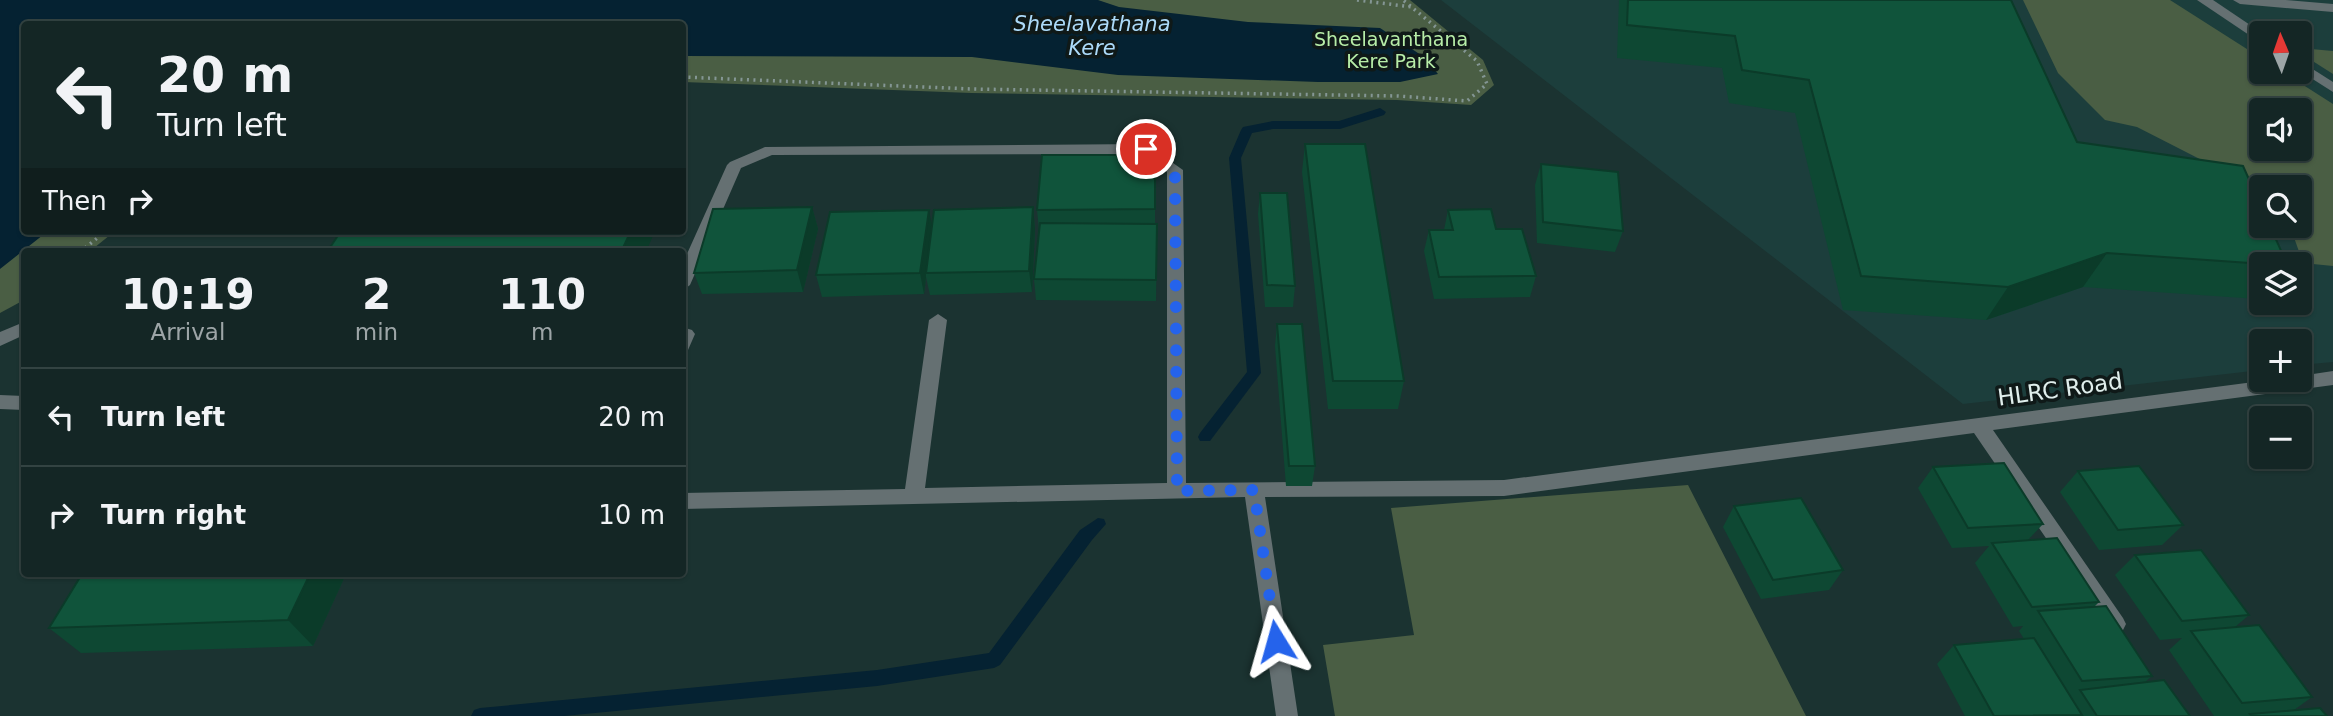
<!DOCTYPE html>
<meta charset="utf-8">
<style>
:root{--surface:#142625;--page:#213232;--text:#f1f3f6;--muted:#9da5a7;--line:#334342}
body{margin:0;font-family:"DejaVu Sans",sans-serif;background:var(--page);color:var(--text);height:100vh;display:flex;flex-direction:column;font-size:26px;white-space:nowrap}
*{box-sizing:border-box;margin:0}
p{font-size:23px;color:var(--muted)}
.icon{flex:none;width:38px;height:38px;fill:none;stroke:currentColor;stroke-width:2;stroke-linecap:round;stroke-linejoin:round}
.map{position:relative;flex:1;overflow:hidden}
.side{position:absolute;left:21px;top:248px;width:665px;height:329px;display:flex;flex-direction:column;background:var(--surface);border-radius:7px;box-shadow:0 2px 5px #0004,0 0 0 2px var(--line)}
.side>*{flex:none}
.top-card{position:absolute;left:21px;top:21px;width:665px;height:214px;border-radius:7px;box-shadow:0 2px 5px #0004,0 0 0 2px var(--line);background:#142625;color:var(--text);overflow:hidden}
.needle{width:46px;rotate:358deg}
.fabs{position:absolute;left:2249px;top:21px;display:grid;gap:14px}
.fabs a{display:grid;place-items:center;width:63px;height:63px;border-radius:7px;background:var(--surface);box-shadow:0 2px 5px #0004,0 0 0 2px var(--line);font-size:35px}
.pin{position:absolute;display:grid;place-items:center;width:60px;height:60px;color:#fff;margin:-30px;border:4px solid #fff;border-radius:50%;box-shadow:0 2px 7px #0007}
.me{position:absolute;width:77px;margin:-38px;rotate:352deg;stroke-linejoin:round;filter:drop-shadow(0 0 5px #0008)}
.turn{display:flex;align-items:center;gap:24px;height:147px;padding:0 21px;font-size:32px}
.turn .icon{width:91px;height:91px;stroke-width:2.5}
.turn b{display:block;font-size:49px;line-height:60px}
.then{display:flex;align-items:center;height:66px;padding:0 21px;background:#0003;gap:14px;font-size:26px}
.eta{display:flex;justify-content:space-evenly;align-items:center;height:119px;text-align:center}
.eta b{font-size:42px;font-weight:600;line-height:49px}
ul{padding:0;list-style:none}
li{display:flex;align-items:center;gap:21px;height:98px;padding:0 21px;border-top:2px solid var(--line)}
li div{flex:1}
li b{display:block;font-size:26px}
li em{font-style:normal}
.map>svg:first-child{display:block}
.built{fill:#1c3e3c;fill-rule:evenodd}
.green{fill:#4a5e44;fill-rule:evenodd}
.water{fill:#052232}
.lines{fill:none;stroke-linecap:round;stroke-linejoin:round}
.stream{fill:#052232;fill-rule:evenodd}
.path{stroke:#849694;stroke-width:3.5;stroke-dasharray:2 4.5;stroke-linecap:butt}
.service{fill:#657072;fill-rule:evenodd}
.minor{fill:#657072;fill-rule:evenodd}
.wall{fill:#0e4833}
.shaded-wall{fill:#0b3b29}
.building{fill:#10543b;stroke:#0b3b29;stroke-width:2}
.route{stroke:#2563eb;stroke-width:12;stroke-dasharray:0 21.6}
.labels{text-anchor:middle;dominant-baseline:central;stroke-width:7;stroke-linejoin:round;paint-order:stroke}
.far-park-label{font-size:19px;fill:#b7eda8;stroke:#0f1918}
.far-water-label{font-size:21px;font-style:italic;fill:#acdaf9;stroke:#0f1918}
.street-label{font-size:23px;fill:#e0eeec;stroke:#0f1918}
</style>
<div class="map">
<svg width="2333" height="716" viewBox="0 0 2333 716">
<rect width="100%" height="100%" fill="#1b3331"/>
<path class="built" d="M1441 0H2333V362L2300 365V341H2261V370L1963 404ZM2261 33H2300V72H2261ZM2261 110H2300V149H2261ZM2261 187H2300V226H2261ZM2261 264H2300V303H2261Z"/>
<g class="green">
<path d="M0 0H1410L1483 60 1494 85 1471 105 1397 100 971 93 683 82 682 24H24V231H115L89 252H24V300L0 313Z"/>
<path d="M2023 0H2170L2261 58V72H2283L2333 104V266L2303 263 2290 226H2300V187H2261V200L2233 176 2137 127 2105 120 2058 73ZM2261 110H2300V149H2261Z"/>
<path d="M2300 48 2333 51V74L2300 53Z"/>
<path d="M1688 485 1806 716H1335L1323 645 1414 635 1391 508Z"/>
</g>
<path class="water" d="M0 0H1098L1119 7 1248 22 1380 28 1424 57 1438 74 1400 82H1318L1118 75 972 57 683 56 682 24H24V231H48L0 269Z"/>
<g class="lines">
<g class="stream">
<path d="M1380 108 1386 112 1384 115 1340 129H1273L1252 133 1241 158 1261 373 1210 441H1200L1198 437 1200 433 1247 372 1229 158 1241 130 1243 127 1273 121H1339Z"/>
<path d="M1098 518 1104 519 1106 524 1092 540 1000 665 994 668 877 686 564 716H471L474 710 480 708 877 670 989 653 1080 530Z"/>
</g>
<g class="path">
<path d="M1357 0 1412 7"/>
<path d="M682 77 972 89 1398 96 1467 101 1487 84 1477 61 1403 0"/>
<path d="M80 252 106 231"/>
</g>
<g class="service">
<path d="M2197 0H2213L2262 33 2261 43Z"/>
<path d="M2233 0H2286L2333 4V12L2240 4Z"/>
<path d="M2300 61 2333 82V92L2300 71Z"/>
</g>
<g class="minor">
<path d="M1146 144 1183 170 1186 483 1504 480 2269 380H2300V376L2333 371V385L1993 430 2123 618 2126 624 2123 630 2116 633 2109 630 1974 433 1504 496 1265 497 1298 716H1276L1245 497 682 509V493L905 489 929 320 938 314 947 320 925 488 1167 483V172L1143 154 772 155 741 168 690 285 682 291V265L727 165 730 162 765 147Z"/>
<path d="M24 322V335L0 346V332Z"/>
<path d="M682 327 692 330 695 334 688 350 682 351Z"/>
<path d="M0 395 24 396V410L0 409Z"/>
</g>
</g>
<g class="wall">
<path d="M1619 0H2011L2077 142 2261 264V296L2258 299 2083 287 1986 320 1843 310 1795 113 1729 103 1722 68 1617 58Z"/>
<path d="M1305 144 1404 381 1398 409H1328L1302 172Z"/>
<path d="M1155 155V224H1157L1156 301 1036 300 1034 279 1039 230 1037 210Z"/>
<path d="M1541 164 1623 231 1615 252 1537 243 1535 185Z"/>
<path d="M1260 193 1295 286 1293 307H1265L1258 214Z"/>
<path d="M812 207 818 229 803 292 702 294 694 273Z"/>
<path d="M1033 207 1035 229 1032 292 930 295 926 277 924 294 822 297 816 275 932 227Z"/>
<path d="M1448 210 1496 229 1536 276 1530 297 1434 299 1424 251 1429 230H1444Z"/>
<path d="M1277 324 1315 466 1312 486H1286L1275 346Z"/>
<path d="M1933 467 2043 524 2028 540 2099 602 2094 607 2152 676 2145 682 2190 716H1965L1937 664 1954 645 2024 639 2019 631 2023 626 2013 627 1975 563 1989 546 1952 548 1918 488Z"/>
<path d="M2078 471 2183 525 2162 545 2099 550 2060 492Z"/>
<path d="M1734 506 1843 570 1829 590 1761 599 1723 527Z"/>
<path d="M2135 555 2249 615 2235 627 2312 697 2294 710 2327 716H2214L2169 650 2182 638 2160 640 2115 575Z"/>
<path d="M82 574H346L313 646 81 653 49 628Z"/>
</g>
<g class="shaded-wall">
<path d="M812 207 818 229 803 292 797 270Z"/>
<path d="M1033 207 1035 229 1032 292 1029 271Z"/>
<path d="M929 210 933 231 926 273V277L924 294 920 273Z"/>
<path d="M631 231H655L646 252H621Z"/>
<path d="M2107 253 2083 287 1986 320 2008 287Z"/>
<path d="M310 574H346L313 646 288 620Z"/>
</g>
<g class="building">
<path d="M1628 0H2011L2077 142 2243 166 2261 206V226H2270L2287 264H2264L2107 253 2008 287 1861 276 1809 80 1742 70 1735 36 1627 25Z"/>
<path d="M1305 144H1365L1404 381H1333Z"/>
<path d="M1042 155H1155V209L1037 210Z"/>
<path d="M1541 164 1618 172 1623 231 1543 222Z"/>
<path d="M1260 193H1287L1295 286 1267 285Z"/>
<path d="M812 207 797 270 694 273 713 209Z"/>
<path d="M1033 207 1029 271 926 273 934 210Z"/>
<path d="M1491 209 1496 229H1522L1536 276 1439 277 1429 230H1453L1448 210Z"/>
<path d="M929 210 920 273 816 275 830 212Z"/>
<path d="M1040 223 1157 224 1156 280 1034 279Z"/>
<path d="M341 231H631L621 252H327Z"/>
<path d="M1277 324H1302L1315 466H1289Z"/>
<path d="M2004 463 2043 524 1968 528 1933 467Z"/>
<path d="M2139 466 2183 525 2118 530 2078 471Z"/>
<path d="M1801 498 1843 570 1773 580 1734 506Z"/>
<path d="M2057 538 2099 602 2032 607 1992 543Z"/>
<path d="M2201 550 2249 615 2182 621 2135 555Z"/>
<path d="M82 574H310L288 620 49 628Z"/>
<path d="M2106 606 2152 676 2082 681 2038 611Z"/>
<path d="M2259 625 2312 697 2242 703 2191 631Z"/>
<path d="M2034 638 2082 715 1994 716 1954 645Z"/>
<path d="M2164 680 2190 716H2097L2080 690Z"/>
<path d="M2320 708 2327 716H2252L2250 714Z"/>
</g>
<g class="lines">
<path class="route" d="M1146 149 1175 170 1177 491 1254 490 1276 641"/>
</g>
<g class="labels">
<g class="far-park-label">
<text x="1391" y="39">Sheelavanthana<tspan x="1391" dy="22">Kere Park</tspan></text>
</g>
<g class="far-water-label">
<text x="1092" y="24">Sheelavathana<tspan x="1092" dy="24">Kere</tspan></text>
</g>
<g class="street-label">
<text transform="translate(2060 389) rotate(-8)">HLRC Road</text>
</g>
</g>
</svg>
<div class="fabs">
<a><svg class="needle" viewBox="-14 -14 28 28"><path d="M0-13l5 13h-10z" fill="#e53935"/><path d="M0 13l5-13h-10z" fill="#9da5a7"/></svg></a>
<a><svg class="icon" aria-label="sound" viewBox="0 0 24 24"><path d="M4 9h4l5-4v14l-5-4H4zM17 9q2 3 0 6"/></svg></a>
<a><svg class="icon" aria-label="search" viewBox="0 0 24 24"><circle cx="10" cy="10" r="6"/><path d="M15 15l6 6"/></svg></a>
<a><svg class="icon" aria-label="layers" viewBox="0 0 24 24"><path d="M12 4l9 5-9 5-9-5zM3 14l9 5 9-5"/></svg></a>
<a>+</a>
<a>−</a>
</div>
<div class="pin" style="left:1146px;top:149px;background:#d93025"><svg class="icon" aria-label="arrive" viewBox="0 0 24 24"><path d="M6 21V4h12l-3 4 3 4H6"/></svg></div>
<svg class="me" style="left:1276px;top:641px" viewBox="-20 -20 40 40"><path d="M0-17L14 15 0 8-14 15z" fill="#2563eb" stroke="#fff" stroke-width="4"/></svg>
<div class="top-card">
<div class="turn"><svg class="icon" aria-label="left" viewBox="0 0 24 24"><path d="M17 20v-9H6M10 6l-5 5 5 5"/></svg><div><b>20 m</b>Turn left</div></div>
<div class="then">Then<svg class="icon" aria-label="right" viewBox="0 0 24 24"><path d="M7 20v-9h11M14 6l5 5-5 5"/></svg></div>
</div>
<section class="side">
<div class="eta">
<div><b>10:19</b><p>Arrival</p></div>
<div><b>2</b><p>min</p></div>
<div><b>110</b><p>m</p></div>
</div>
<ul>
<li><svg class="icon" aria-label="left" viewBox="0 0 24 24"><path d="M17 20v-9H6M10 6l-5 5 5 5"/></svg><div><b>Turn left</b></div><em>20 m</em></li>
<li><svg class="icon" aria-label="right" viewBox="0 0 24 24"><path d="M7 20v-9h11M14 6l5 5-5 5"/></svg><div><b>Turn right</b></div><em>10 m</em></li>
</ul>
</section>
</div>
